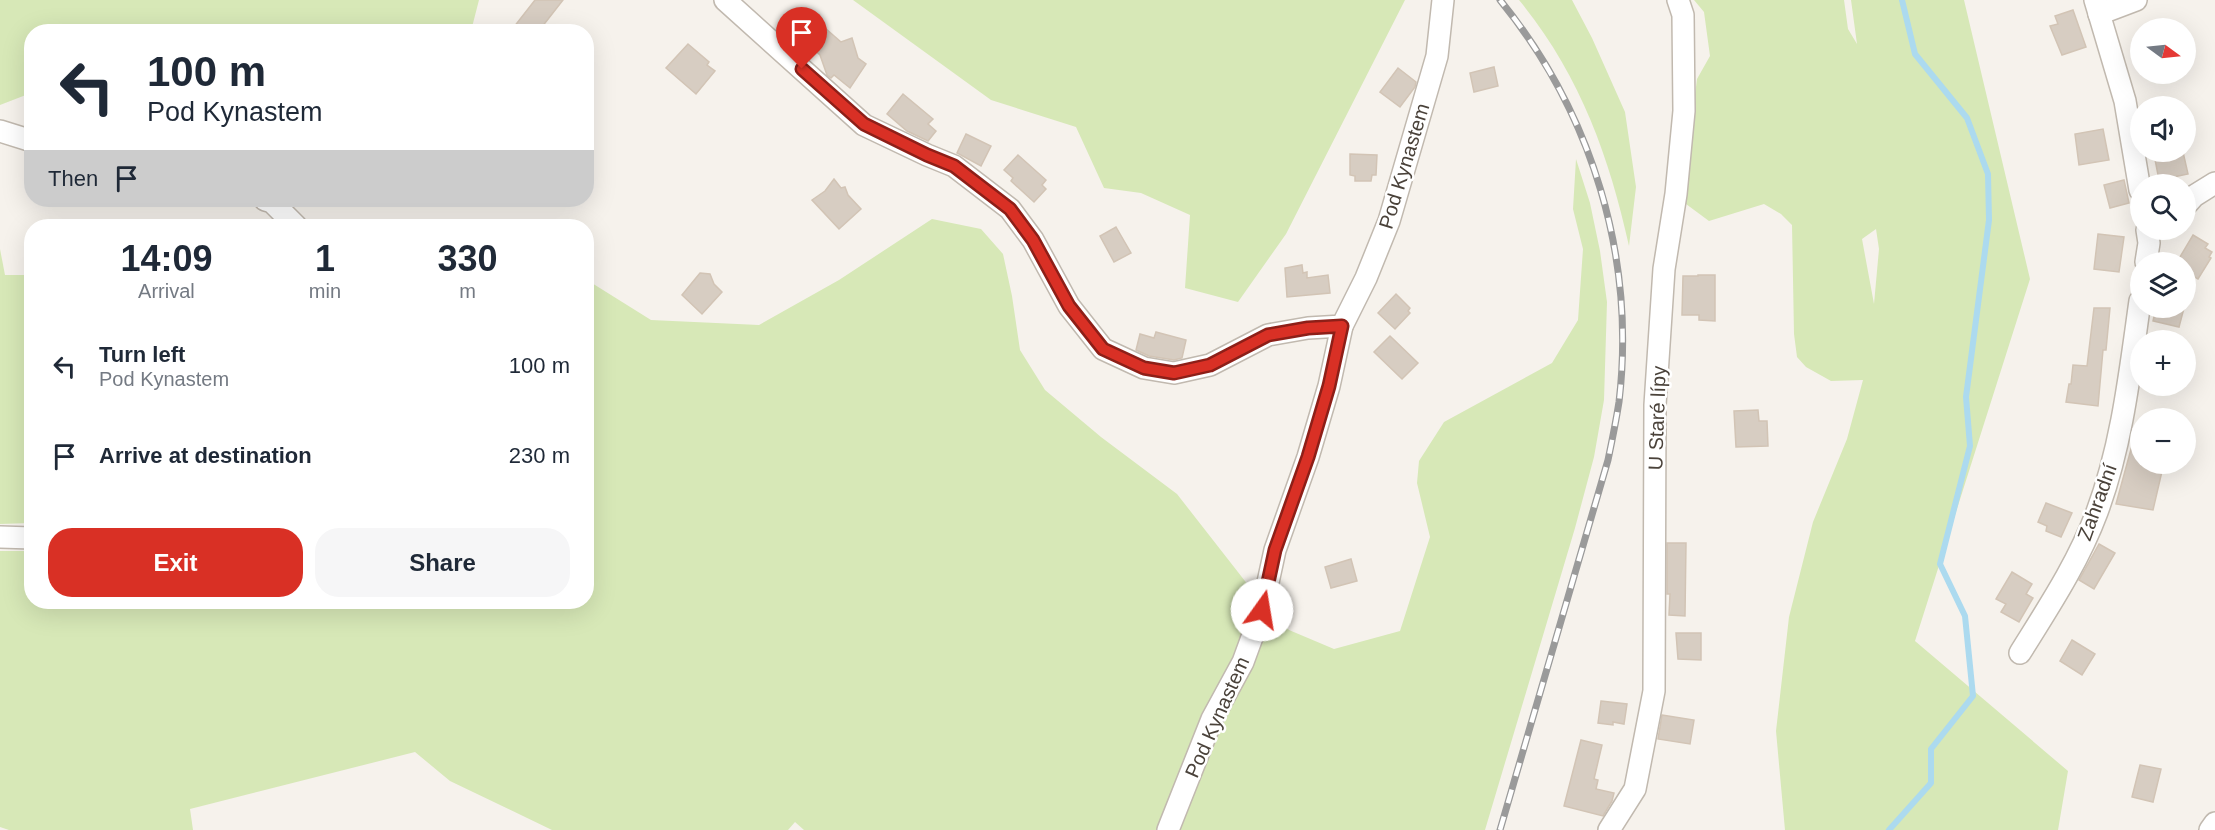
<!DOCTYPE html>
<meta charset="utf-8">
<style>
:root{--surface:#fff;--page:#f6f6f7;--text:#1f2937;--muted:#747a83;--accent:#d93025}
body{margin:0;font-family:Helvetica,sans-serif;background:var(--page);color:var(--text);height:100vh;display:flex;flex-direction:column;font-size:22px;white-space:nowrap}
*{box-sizing:border-box;margin:0}
p{font-size:20px;color:var(--muted)}
.icon{flex:none;width:33px;height:33px;fill:none;stroke:currentColor;stroke-width:2;stroke-linecap:round;stroke-linejoin:round}
.map{position:relative;flex:1;overflow:hidden}
.panel{position:absolute;left:24px;top:219px;width:570px;height:390px;display:flex;flex-direction:column;background:var(--surface);border-radius:24px;box-shadow:0 6px 24px #0002}
.panel>*{flex:none}
.banner{position:absolute;left:24px;top:24px;width:570px;height:183px;border-radius:24px;box-shadow:0 6px 24px #0002;background:#fff;color:var(--text);overflow:hidden}
.needle{width:39px;rotate:105deg}
.buttons{position:absolute;left:2130px;top:18px;display:grid;gap:12px}
.buttons a{display:grid;place-items:center;width:66px;height:66px;border-radius:50%;background:var(--surface);box-shadow:0 6px 24px #0002;font-size:30px}
.pin{position:absolute;display:grid;place-items:center;width:51px;height:51px;color:#fff;margin:-62px -26px;border-radius:50% 50% 50% 0;rotate:-45deg;box-shadow:0 0 6px #0007}
.pin .icon{rotate:45deg}
.me{position:absolute;width:66px;margin:-33px;rotate:13deg;stroke-linejoin:round;filter:drop-shadow(0 0 4px #0008)}
.turn{display:flex;align-items:center;gap:21px;height:126px;padding:0 24px;font-size:27px}
.turn .icon{width:78px;height:78px;stroke-width:2.5}
.turn b{display:block;font-size:42px;line-height:51px}
.then{display:flex;align-items:center;height:57px;padding:0 24px;background:#0003;gap:12px;font-size:22px}
.eta{display:flex;justify-content:space-evenly;align-items:center;height:102px;text-align:center}
.eta b{font-size:36px;font-weight:700;line-height:42px}
.button{display:flex;gap:12px;margin-top:auto;padding:12px 24px}
.button a{flex:1;height:69px;border-radius:24px;background:var(--accent);color:#fff;font-size:24px;font-weight:700;line-height:69px;text-align:center}
.button a+a{background:var(--page);color:var(--text)}
ul{padding:0;list-style:none}
li{display:flex;align-items:center;gap:18px;height:90px;padding:0 24px}
li div{flex:1}
li b{display:block;font-size:22px}
li em{font-style:normal}
.map>svg:first-child{display:block}
.green{fill:#d7e8b7;fill-rule:evenodd}
.lines{fill:none;stroke-linecap:round;stroke-linejoin:round}
.stream{stroke:#acdaef;stroke-width:6}
.building{fill:#d7cdc2;stroke:#d2c4b5;stroke-width:1.5}
.minor-casing{stroke:#c1b9af;stroke-width:24}
.minor{stroke:#fff;stroke-width:21}
.rail-casing{stroke:#9a9a9a;stroke-width:7}
.rail{stroke:#fff;stroke-width:4.5;stroke-dasharray:14;stroke-linecap:butt}
.route-casing{stroke:#8d1f18;stroke-width:15}
.route{stroke:#d93025;stroke-width:10}
.labels{text-anchor:middle;dominant-baseline:central;stroke-width:5;stroke-linejoin:round;paint-order:stroke}
.street-label{font-size:20px;fill:#4a423a;stroke:#fff}
</style>
<div class="map">
<svg width="2215" height="830" viewBox="0 0 2215 830">
<rect width="100%" height="100%" fill="#f6f2ec"/>
<g class="green">
<path d="M0 0H479L471 31 32 32 31 93 0 105Z"/>
<path d="M853 0H1405L1286 234 1238 302 1185 288 1190 215 1141 193 1104 188 1076 127 991 100Z"/>
<path d="M1519 0H1572L1592 38 1625 112 1636 187 1629 246C1609 155 1579 73 1519 0Z"/>
<path d="M1694 0H1844L1848 29 1857 44 1851 0H1964L2030 279 1915 641 2068 771 2058 830H1785L1776 731 1789 617 1813 522 1847 439 1863 380 1831 381 1806 367 1797 357 1794 334 1792 225 1781 214 1764 204 1709 221 1686 204 1690 134 1697 79 1710 56 1704 12ZM1876 229 1879 249 1874 304 1862 239Z"/>
<path d="M1576 159 1590 203 1600 251 1607 302 1604 400 1594 457 1575 528 1485 830H1175L1269 610 1289 630 1334 649 1400 631 1430 537 1417 483 1419 461 1444 422 1552 363 1578 320 1583 249 1573 209Z"/>
<path d="M932 219 981 229 1003 254 1012 296 1020 350 1045 390 1101 437 1177 494 1259 599 1162 830H804L795 822 788 830H552L450 781 415 752 190 809 193 830H9L0 827V551H31L32 602H586L587 280 651 320 759 325 839 280Z"/>
<path d="M0 249 5 275H31V523L0 524Z"/>
</g>
<g class="lines">
<path class="stream" d="M1889 830 1931 783V749L1973 696 1965 616 1940 564 1970 446 1966 397 1989 220 1988 174 1967 118 1915 54 1902 0"/>
</g>
<g class="building">
<path d="M535 0H563L538 32H510Z"/>
<path d="M2073 10 2086 47 2062 55 2050 26 2058 24 2055 16Z"/>
<path d="M825 28 841 42 852 38 858 58 866 64 850 88 834 75 831 78 827 75 820 55 810 46 813 36Z"/>
<path d="M688 44 709 62 707 65 715 71 696 94 666 68Z"/>
<path d="M1494 67 1498 86 1474 92 1470 73Z"/>
<path d="M1398 68 1416 82 1415 87 1400 107 1380 92Z"/>
<path d="M903 94 933 119 928 124 936 131 928 141 907 131 887 114Z"/>
<path d="M2103 129 2109 160 2079 165 2075 134Z"/>
<path d="M966 134 991 146 981 166 957 153Z"/>
<path d="M2166 152H2183L2188 174 2159 180 2154 154Z"/>
<path d="M1350 154 1377 155 1376 175H1372L1371 181H1355V176L1350 175Z"/>
<path d="M1018 155 1046 180 1042 185 1046 189 1034 202 1011 181 1013 178 1004 170Z"/>
<path d="M834 179 841 188 845 187 848 195 861 209 839 229 812 200 825 191Z"/>
<path d="M2124 180 2129 203 2110 208 2104 185Z"/>
<path d="M1116 227 1131 253 1114 262 1100 236Z"/>
<path d="M2098 234 2124 237 2119 272 2094 269Z"/>
<path d="M2193 235 2208 244 2205 248 2212 252 2209 257 2211 258 2198 279 2186 272V262H2177Z"/>
<path d="M1302 265 1303 273 1307 272V278L1328 275 1330 293 1287 297 1285 268Z"/>
<path d="M700 273 710 274 714 284 722 292 702 314 682 295Z"/>
<path d="M1698 275H1715V321L1699 320V315H1682L1683 276H1698Z"/>
<path d="M1396 294 1410 308 1408 311 1410 313 1395 329 1378 313Z"/>
<path d="M2094 308H2110L2106 350H2103L2098 406 2066 402 2069 384H2071L2073 365 2087 366Z"/>
<path d="M2156 308H2184L2179 327 2153 321Z"/>
<path d="M1156 332 1186 340 1182 358 1174 360 1149 356 1136 350 1140 334 1154 338Z"/>
<path d="M1390 336 1418 363 1402 379 1374 352Z"/>
<path d="M1758 410 1759 421H1767L1768 446 1736 447 1734 411Z"/>
<path d="M2136 431 2140 432V464H2153L2163 467 2153 510 2116 504Z"/>
<path d="M2046 503 2072 513 2061 537 2046 531 2047 526 2038 522Z"/>
<path d="M1667 543H1686L1685 616 1669 615 1670 594H1667Z"/>
<path d="M2099 544 2115 553 2094 589 2079 580Z"/>
<path d="M1351 559 1357 581 1331 588 1325 567Z"/>
<path d="M2012 572 2032 584 2026 594 2033 598 2019 622 2001 612 2006 604 1996 599Z"/>
<path d="M1676 633H1701V660L1678 659Z"/>
<path d="M2072 640 2095 654 2082 675 2060 661Z"/>
<path d="M1601 701 1627 704 1624 724 1613 722V725L1598 723Z"/>
<path d="M1662 715 1694 720 1690 744 1658 739Z"/>
<path d="M1581 740 1602 745 1594 779 1598 780 1596 789 1614 793 1612 801 1603 816 1564 806Z"/>
<path d="M2140 765 2161 769 2153 802 2132 797Z"/>
</g>
<g class="lines">
<defs>
<g id="minor">
<path d="M725 0 864 125 927 155 954 166 1010 209 1033 240 1069 306 1103 349 1144 368 1174 373 1210 365 1268 335 1308 328 1342 326 1366 278 1389 221 1437 56 1443 0"/>
<path d="M2095 0 2125 101 2140 190"/>
<path d="M2099 14 2136 0"/>
<path d="M0 131 32 141"/>
<path d="M265 200 272 202 296 226"/>
<path d="M2186 205 2194 196 2215 183"/>
<path d="M2146 262 2149 243 2147 230"/>
<path d="M0 537 32 538"/>
<path d="M2020 653C2048 608 2078 563 2097 512 2122 445 2130 372 2140 301"/>
<path d="M1168 830 1212 719 1243 662 1262 610 1275 550 1308 457 1329 386 1342 326"/>
<path d="M1609 830 1635 789 1654 691 1655 405 1664 269 1676 194 1684 111 1683 15 1678 0"/>
<path d="M2210 830 2215 823"/>
</g>
</defs>
<use href="#minor" class="minor-casing"/>
<use href="#minor" class="minor"/>
<defs>
<path id="rail" d="M1500 830 1608 460C1612 441 1616 421 1619 402 1636 257 1592 113 1500 0"/>
</defs>
<use href="#rail" class="rail-casing"/>
<use href="#rail" class="rail"/>
</g>
<g class="lines">
<defs>
<path id="route" d="M802 69 864 124 927 155 954 166 1010 209 1033 240 1069 306 1103 349 1144 368 1174 373 1210 365 1268 335 1308 328 1342 326 1329 386 1308 457 1275 550 1262 610"/>
</defs>
<use href="#route" class="route-casing"/>
<use href="#route" class="route"/>
</g>
<g class="labels">
<g class="street-label">
<text transform="translate(1404 166) rotate(-73)">Pod Kynastem</text>
<text transform="translate(1657 418) rotate(-88)">U Staré lípy</text>
<text transform="translate(2097 502) rotate(-70)">Zahradní</text>
<text transform="translate(1217 717) rotate(-66)">Pod Kynastem</text>
</g>
</g>
</svg>
<div class="buttons">
<a><svg class="needle" viewBox="-14 -14 28 28"><path d="M0-13l5 13h-10z" fill="#e53935"/><path d="M0 13l5-13h-10z" fill="#747a83"/></svg></a>
<a><svg class="icon" aria-label="sound" viewBox="0 0 24 24"><path d="M4 9h4l5-4v14l-5-4H4zM17 9q2 3 0 6"/></svg></a>
<a><svg class="icon" aria-label="search" viewBox="0 0 24 24"><circle cx="10" cy="10" r="6"/><path d="M15 15l6 6"/></svg></a>
<a><svg class="icon" aria-label="layers" viewBox="0 0 24 24"><path d="M12 4l9 5-9 5-9-5zM3 14l9 5 9-5"/></svg></a>
<a>+</a>
<a>−</a>
</div>
<div class="pin" style="left:802px;top:69px;background:#d93025"><svg class="icon" aria-label="arrive" viewBox="0 0 24 24"><path d="M6 21V4h12l-3 4 3 4H6"/></svg></div>
<svg class="me" style="left:1262px;top:610px" viewBox="-20 -20 40 40"><circle r="19" fill="#fff"/><path d="M0-13L10 11 0 6-10 11z" fill="#d93025"/></svg>
<div class="banner">
<div class="turn"><svg class="icon" aria-label="left" viewBox="0 0 24 24"><path d="M17 20v-9H6M10 6l-5 5 5 5"/></svg><div><b>100 m</b>Pod Kynastem</div></div>
<div class="then">Then<svg class="icon" aria-label="arrive" viewBox="0 0 24 24"><path d="M6 21V4h12l-3 4 3 4H6"/></svg></div>
</div>
<section class="panel">
<div class="eta">
<div><b>14:09</b><p>Arrival</p></div>
<div><b>1</b><p>min</p></div>
<div><b>330</b><p>m</p></div>
</div>
<ul>
<li><svg class="icon" aria-label="left" viewBox="0 0 24 24"><path d="M17 20v-9H6M10 6l-5 5 5 5"/></svg><div><b>Turn left</b><p>Pod Kynastem</p></div><em>100 m</em></li>
<li><svg class="icon" aria-label="arrive" viewBox="0 0 24 24"><path d="M6 21V4h12l-3 4 3 4H6"/></svg><div><b>Arrive at destination</b></div><em>230 m</em></li>
</ul>
<div class="button"><a>Exit</a><a>Share</a></div>
</section>
</div>
